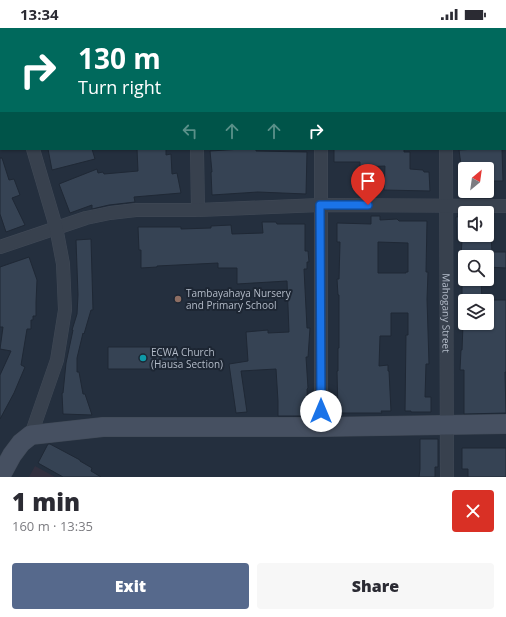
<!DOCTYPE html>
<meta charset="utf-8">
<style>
:root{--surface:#fff;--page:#f7f7f7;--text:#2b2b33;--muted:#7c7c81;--accent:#56698c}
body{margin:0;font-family:"Open Sans",sans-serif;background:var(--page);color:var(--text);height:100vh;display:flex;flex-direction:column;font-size:15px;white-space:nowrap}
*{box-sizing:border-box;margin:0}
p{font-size:13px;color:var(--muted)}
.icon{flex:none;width:22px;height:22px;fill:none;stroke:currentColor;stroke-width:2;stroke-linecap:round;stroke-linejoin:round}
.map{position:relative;height:449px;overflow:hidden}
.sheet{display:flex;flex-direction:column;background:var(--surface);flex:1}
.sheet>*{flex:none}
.top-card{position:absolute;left:0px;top:0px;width:506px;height:122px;box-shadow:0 1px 3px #0004;background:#00695c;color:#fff;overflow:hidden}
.needle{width:26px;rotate:29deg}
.tools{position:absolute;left:458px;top:134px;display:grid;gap:8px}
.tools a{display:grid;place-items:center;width:36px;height:36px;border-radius:4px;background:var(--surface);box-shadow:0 1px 3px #0004;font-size:20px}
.pin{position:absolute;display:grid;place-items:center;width:34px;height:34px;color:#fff;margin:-41px -17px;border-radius:50% 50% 50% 0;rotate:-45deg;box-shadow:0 0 4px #0007}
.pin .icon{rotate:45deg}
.me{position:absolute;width:44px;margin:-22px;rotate:0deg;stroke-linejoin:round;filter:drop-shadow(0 0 3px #0008)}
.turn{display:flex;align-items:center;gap:14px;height:84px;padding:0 12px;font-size:18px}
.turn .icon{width:52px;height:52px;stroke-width:2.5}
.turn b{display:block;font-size:28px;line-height:34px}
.lanes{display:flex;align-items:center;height:38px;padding:0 12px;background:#0003;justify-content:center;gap:20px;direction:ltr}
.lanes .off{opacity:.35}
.round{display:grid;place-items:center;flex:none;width:42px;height:42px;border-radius:4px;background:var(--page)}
.head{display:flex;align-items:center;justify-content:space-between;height:68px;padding:0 12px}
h1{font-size:24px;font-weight:800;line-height:30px}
.button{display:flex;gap:8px;margin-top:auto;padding:8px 12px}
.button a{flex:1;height:46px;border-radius:4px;background:var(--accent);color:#fff;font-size:16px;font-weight:800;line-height:46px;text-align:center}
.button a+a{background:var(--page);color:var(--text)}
.status{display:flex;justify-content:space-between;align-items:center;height:28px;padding:0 20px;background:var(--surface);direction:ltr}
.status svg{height:11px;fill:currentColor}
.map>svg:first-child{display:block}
.medical{fill:#32303f}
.building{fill:#364354;stroke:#1f2835;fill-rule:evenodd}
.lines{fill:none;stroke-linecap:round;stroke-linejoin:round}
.street-casing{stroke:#414a57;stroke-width:14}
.secondary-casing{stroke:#414a57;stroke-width:20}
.street{stroke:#38414e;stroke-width:13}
.secondary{stroke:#465061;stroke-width:19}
.route-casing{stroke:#114b97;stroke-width:10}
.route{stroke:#1a73e8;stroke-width:7}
.education-dot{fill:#8d6e63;stroke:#1d2633;stroke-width:1.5}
.culture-dot{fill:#0f9aa8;stroke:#1d2633;stroke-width:1.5}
.labels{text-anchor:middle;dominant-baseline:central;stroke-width:4;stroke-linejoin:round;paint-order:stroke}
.poi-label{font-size:10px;fill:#b4bcc9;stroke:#1d2633;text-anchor:start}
.street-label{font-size:10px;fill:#b4bcc9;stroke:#1d2633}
</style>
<div class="status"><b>13:34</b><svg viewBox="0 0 49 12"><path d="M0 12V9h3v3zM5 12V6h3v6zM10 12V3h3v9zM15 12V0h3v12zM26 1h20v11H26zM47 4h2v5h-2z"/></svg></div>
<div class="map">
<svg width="506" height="449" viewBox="0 0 506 449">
<rect width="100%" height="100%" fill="#242f3e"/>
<path class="medical" d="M35 438 55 449H29Z"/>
<g class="building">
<path d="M48 121H92L95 131 52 142Z"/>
<path d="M137 121H166V127L171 126 172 146 177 145 181 165 134 169 135 174 109 177 92 181V177L70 185 59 156 97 141 98 145 103 144 104 146 138 143Z"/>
<path d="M242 121H256V123L307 124 306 166 258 164 212 167 211 144H212L210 123Z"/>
<path d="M334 121H404V124H410V141L423 142 424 144H429L430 163 384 162 385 138 360 139V134H334Z"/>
<path d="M476 121H502L503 153H487V135L461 137 459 122Z"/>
<path d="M0 130H2L9 152 14 151 20 167 12 170 25 197 6 204 0 186Z"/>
<path d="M371 188H380V192L397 191 399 193H427L426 244H428L427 271 429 336H426L425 369H431V384H411V383H405L406 307H408V285H391V308H380L379 338 388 337V343H389L391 383H381L382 385H338L337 343H338V320H339V267H338L337 251H339L340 214H337V195L371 196ZM378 214 408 215V244H406V245H378Z"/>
<path d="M465 188V207H491L492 224H506V240L487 239V229H461L462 212H457L456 189Z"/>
<path d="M262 194H276L277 196H305V223H308L309 234H307V241H304L307 300H310L308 329H306L308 360 307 361 308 388H278V373L276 341 241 343 247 384 236 385 229 336 248 333 246 304 268 302V305L289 304 287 253 237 256V240H218V235L157 238V239L141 240V222H139L138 199H181V201L211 200V198L231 197 232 206 263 205Z"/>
<path d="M91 211 93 282H91L84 306 83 305 77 330V344H79L83 366H85L92 387 63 386 62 365H63L66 335 73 302H72L77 286 78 267 76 212Z"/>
<path d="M29 229 37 252 36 274V288H33V292H31V301H27L21 337 25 339 14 365 0 391V347L11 323 0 321 3 299H0V239Z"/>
<path d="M462 252H481L482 273H462Z"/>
<path d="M488 272H506V344H505L506 385 464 386V342H460L461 322H462L463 297H487Z"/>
<path d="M108 319H177L178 341H108Z"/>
<path d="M420 411H438V439H435V449H419L420 441Z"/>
<path d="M48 416H50L80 432V433L92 440 91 443 101 449H63L38 435Z"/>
<path d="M462 420H506V449H468V441H462Z"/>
</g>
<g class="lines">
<defs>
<g id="street">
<path d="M196 0V1"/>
<path d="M445 0V1"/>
<path d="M321 1V0"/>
<path d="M0 13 1 16"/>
<path d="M0 81H1"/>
<path d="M197 121 198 182"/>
<path d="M321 121V399"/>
<path id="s1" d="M446 121 447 449"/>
<path d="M0 219 86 190 110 185 136 182H198L320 177 506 178"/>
<path d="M31 407 57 332 65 282 63 236 56 199 33 121"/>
</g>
<path id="secondary" d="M0 449 12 427 21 415 31 407 103 399H321L506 396"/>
</defs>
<use href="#street" class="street-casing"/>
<use href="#secondary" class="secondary-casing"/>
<use href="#street" class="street"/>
<use href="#secondary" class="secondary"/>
</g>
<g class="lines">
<defs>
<path id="route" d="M321 383 320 177H368"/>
</defs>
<use href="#route" class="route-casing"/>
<use href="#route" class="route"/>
</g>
<circle class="education-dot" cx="178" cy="271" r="4"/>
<circle class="culture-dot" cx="143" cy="330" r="4"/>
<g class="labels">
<g class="poi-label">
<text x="186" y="265">Tambayahaya Nursery<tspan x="186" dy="12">and Primary School</tspan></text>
<text x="151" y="324">ECWA Church<tspan x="151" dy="12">(Hausa Section)</tspan></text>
</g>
<g class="street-label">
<text stroke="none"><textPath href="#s1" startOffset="164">Mahogany Street</textPath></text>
</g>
</g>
</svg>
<div class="tools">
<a><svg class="needle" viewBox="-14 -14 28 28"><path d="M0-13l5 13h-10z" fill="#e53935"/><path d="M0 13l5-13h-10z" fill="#7c7c81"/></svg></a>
<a><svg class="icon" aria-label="sound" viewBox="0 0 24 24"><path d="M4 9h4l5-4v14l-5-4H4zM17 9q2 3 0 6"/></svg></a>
<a><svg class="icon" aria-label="search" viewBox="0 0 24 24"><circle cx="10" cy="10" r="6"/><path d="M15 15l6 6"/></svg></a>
<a><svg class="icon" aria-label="layers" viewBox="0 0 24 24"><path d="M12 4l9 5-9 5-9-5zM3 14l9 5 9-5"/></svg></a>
</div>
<div class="pin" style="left:368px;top:177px;background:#d93025"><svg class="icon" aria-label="arrive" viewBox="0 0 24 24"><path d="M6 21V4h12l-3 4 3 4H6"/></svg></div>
<svg class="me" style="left:321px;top:383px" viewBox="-20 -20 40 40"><circle r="19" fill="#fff"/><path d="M0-13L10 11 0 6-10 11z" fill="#1a73e8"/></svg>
<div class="top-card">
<div class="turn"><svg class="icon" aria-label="right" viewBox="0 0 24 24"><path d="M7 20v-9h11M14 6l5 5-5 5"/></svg><div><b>130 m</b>Turn right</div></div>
<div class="lanes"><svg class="icon off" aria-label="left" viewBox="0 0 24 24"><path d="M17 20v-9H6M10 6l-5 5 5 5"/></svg><svg class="icon off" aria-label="ahead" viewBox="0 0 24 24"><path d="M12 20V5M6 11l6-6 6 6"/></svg><svg class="icon off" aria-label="ahead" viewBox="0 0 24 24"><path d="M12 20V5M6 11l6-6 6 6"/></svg><svg class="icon" aria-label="right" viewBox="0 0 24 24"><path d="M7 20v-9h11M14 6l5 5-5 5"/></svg></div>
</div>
</div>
<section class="sheet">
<div class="head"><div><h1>1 min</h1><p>160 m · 13:35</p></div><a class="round" style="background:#d93025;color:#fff"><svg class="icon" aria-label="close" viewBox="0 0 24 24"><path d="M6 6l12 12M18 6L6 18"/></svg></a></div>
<div class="button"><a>Exit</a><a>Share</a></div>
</section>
